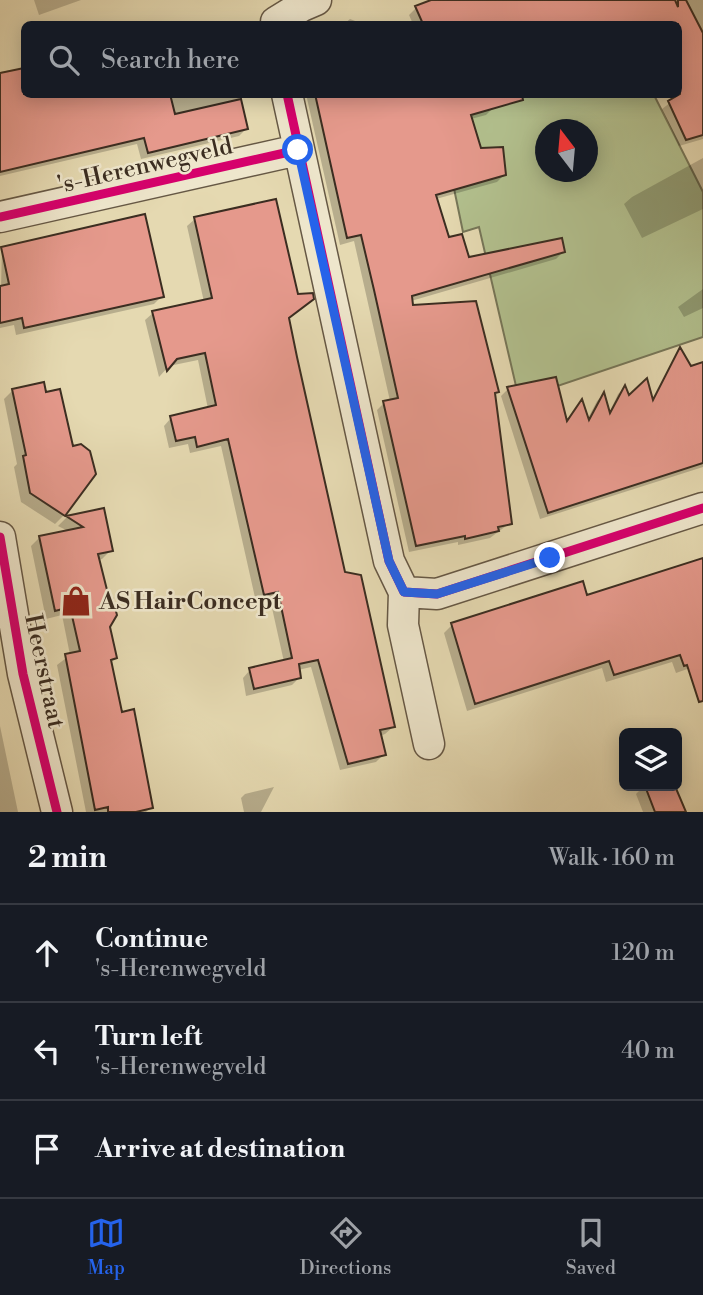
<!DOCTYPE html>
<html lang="en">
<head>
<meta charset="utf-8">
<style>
	body { margin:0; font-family:"Libre Bodoni",serif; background:#20242c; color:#f1f3f6 }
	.controls { position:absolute; right:21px; bottom:21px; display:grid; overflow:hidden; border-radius:10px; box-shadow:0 4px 18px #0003 }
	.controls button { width:63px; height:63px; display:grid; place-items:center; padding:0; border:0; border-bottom:2px solid #363941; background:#171b24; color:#f1f3f6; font:35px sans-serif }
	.compass { position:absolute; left:535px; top:119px; width:63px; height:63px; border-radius:50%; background:#171b24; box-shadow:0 4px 18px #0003; rotate:344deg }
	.stop { position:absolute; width:21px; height:21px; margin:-16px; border:5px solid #2563eb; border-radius:50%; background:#fff }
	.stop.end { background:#2563eb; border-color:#fff; box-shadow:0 2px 7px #0008 }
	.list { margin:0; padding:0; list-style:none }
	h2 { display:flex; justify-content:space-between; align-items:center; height:91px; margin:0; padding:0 28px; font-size:30px }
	h2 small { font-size:23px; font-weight:400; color:#9ea1a6 }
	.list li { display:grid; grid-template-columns:46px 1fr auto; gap:21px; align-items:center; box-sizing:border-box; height:98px; padding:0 28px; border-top:2px solid #363941 }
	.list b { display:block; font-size:26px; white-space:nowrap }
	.list p { margin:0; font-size:23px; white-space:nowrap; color:#9ea1a6 }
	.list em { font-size:23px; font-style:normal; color:#9ea1a6 }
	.icon { flex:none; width:38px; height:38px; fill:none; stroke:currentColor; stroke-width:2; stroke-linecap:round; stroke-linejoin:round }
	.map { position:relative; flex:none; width:703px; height:812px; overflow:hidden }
	.search { position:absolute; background:#171b24; box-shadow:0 4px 18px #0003; left:21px; right:21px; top:21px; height:77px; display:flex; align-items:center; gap:18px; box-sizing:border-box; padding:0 24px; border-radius:10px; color:#9ea1a6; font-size:26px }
	.sheet { height:385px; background:#171b24 }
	nav { display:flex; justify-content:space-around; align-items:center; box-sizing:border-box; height:98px; border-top:2px solid #363941; background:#171b24; font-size:19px; color:#9ea1a6 }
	nav a { display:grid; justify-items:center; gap:4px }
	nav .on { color:#2563eb }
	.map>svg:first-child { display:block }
	.green { fill:#b2c08e; stroke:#767658; stroke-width:2; fill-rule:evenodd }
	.shadow { fill:#0003 }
	.building { fill:#e5998c; stroke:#3b2d21; stroke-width:2 }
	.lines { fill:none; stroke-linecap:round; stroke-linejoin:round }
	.minor-casing { stroke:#665845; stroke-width:33 }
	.minor { stroke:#eee6cc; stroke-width:30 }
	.cycleway-casing { stroke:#eee6cc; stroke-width:13 }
	.cycleway { stroke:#d6006c; stroke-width:9 }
	.route { stroke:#2563eb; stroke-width:9 }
	.labels { text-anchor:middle; stroke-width:5; stroke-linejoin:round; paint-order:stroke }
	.street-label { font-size:24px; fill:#3b2d21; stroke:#eee6cc }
	.poi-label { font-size:24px; font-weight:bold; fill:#3b2d21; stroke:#eee6cc; text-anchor:start }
</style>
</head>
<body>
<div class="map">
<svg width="703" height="812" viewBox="0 0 703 812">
	<rect width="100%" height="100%" fill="#e5d9b1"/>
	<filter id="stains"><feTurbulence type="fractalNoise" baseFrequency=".00286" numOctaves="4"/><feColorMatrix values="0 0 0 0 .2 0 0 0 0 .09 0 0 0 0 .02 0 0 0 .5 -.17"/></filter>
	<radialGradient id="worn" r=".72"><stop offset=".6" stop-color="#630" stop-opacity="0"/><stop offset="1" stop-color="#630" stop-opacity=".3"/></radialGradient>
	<path class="green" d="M 505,95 L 654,95 L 703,192 L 703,337 L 519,399 L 479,227 L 463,232 L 440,121 ZM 546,130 L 588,130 L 588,172 L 546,172 Z"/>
	<path class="shadow" d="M 34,0 L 81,0 L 39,15 Z
		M 435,0 L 703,0 L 703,139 L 679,146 L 662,109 L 675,99 L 672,94 L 678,94 L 678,24 L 413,24 L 409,15 L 416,8 Z
		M 350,19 L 363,24 L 344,24 Z
		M 24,68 L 24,94 L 238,94 L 246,129 L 239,136 L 141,159 L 137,144 L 0,176 L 0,72 Z
		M 306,94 L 497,94 L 492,101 L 493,108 L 486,115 L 471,119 L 480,150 L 505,174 L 497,182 L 436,199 L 447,239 L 467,259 L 563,252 L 556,259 L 411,301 L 412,307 L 497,392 L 494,395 L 510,523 L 490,538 L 458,545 L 458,542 L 409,552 L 377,410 L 384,403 L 390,401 L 354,241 L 340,245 Z
		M 703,158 L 703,209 L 642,238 L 624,204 L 632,197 Z
		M 195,219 L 287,319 L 343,573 L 393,727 L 385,734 L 380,736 L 384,754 L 376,762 L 340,770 L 311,667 L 298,670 L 299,678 L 292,685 L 246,696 L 243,678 L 250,670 L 284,662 L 270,599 L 256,602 L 221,446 L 190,453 L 188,444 L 169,448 L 164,426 L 171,418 L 208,409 L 198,360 L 169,366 L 159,377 L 145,320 L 153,313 L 204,302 L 187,226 Z
		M 2,248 L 162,296 L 154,304 L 16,335 L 14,325 L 0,328 Z
		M 703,289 L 703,308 L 684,317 L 678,307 Z
		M 662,386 L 703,390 L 703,467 L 540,519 L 501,396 L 508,389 L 565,422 L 582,402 L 587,420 L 597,401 L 603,395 L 609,413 L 618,394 L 624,388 L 628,399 L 652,399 Z
		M 13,390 L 45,394 L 64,515 L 55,524 L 21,502 L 14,467 L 17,464 L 4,399 Z
		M 103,510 L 111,550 L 102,559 L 98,560 L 115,658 L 110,663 L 121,714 L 151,807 L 146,812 L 86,812 L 57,665 L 70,655 L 62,615 L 46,619 L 31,546 L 40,537 L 68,531 L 58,526 L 67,517 Z
		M 703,560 L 703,658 L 693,667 L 676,673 L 672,662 L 606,682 L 602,668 L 467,711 L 444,633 L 452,625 L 586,597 Z
		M 0,726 L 18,812 L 0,812 Z
		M 644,786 L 673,786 L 684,812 L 643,812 L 636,794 Z
		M 274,787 L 261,812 L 244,812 L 241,798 L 245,794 Z"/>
	<path class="building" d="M 431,0 L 675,0 L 678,7 L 678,0 L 686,0 L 703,33 L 703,135 L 686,140 L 668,101 L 680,94 L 678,24 L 423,24 L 415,6 Z
		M 24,68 L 24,94 L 170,94 L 175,114 L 241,99 L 248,129 L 148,153 L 144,138 L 0,172 L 0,73 Z
		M 315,94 L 522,95 L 523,100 L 471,115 L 481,148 L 503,147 L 506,175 L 436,195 L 449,237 L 462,234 L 469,257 L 562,238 L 565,252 L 412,296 L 413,305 L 476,301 L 499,392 L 495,393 L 512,524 L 498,527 L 499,531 L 465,539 L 465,536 L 416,546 L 383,401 L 398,398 L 374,290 L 361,235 L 347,238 Z
		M 276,199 L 298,294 L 313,293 L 314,299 L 289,318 L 297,357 L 345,572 L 361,575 L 395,727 L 380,730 L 386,755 L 348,764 L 318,660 L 299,664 L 301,678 L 254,689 L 249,668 L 292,658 L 278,592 L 264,595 L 228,439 L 197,447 L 195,437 L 176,441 L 170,416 L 216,405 L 205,353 L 177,359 L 167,371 L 152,311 L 212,298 L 194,217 Z
		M 145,214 L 164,297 L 24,328 L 22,318 L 0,323 L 0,286 L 9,284 L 1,247 Z
		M 680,347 L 691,366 L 703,362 L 703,463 L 548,513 L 507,387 L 556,377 L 567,421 L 582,399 L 589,420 L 604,392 L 610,413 L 625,385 L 629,395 L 647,378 L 653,400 Z
		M 44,382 L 46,392 L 60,389 L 73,446 L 81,444 L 90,451 L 96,474 L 65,516 L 30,493 L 23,456 L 26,455 L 12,389 Z
		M 104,508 L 113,551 L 98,554 L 108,594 L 112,597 L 117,615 L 110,627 L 117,658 L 111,660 L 122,712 L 134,709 L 153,808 L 136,812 L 108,812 L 108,807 L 95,810 L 65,654 L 80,651 L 70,607 L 55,611 L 39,536 L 83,527 L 66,516 Z
		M 703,558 L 703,701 L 699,702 L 687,665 L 684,666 L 680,655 L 614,675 L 609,661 L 475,704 L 451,623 L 583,581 L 587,595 Z
		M 645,786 L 675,786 L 686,812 L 655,812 Z"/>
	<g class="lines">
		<g class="minor-casing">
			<path id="minor" d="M 276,24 L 276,22 L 302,6 L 316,0
				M 287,94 L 389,561 L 404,592 L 437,594 L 703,508
				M 0,217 L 298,150
				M 0,537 L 23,674 L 57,812
				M 404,592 L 403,625 L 429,744"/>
		</g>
		<use href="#minor" class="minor"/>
		<g class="cycleway-casing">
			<path id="cycleway" d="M 287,94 L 389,561 L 404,592 L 437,594 L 703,508
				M 0,217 L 298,150
				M 0,537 L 23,674 L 57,812"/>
		</g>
		<use href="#cycleway" class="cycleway"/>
	</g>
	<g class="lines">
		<path class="route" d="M 298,150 L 389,561 L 404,592 L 437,594 L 550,558"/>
	</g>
	<defs>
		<g id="shop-bare" transform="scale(2.415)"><path d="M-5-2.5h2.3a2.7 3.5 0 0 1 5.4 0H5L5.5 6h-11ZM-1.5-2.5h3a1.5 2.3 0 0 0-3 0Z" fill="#8f2418" stroke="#eee6cc" stroke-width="2.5" paint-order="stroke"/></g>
	</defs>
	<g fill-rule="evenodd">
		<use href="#shop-bare" x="76" y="601"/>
	</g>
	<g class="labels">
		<g class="street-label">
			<text transform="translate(145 165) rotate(-13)" y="8">'s-Herenwegveld</text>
			<text transform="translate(45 671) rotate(78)" y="8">Heerstraat</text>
		</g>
		<g class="poi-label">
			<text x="99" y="609">AS HairConcept</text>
		</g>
	</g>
	<rect width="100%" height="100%" filter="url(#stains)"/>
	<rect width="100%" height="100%" fill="url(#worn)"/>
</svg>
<div class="controls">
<button><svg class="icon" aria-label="layers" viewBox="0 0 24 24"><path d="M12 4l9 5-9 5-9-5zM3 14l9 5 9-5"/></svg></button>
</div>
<svg class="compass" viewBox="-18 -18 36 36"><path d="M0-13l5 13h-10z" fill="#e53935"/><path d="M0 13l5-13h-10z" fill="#9ea1a6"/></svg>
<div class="stop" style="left:298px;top:150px"></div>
<div class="stop end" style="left:550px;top:558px"></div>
<div class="search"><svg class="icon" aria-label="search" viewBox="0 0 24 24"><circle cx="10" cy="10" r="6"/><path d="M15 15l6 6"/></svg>Search here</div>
</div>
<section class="sheet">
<h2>2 min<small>Walk · 160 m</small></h2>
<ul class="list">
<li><svg class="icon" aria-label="ahead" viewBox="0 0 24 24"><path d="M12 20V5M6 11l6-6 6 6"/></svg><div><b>Continue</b><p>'s-Herenwegveld</p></div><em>120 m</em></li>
<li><svg class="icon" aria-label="left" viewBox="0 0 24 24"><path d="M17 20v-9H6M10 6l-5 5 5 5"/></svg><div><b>Turn left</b><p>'s-Herenwegveld</p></div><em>40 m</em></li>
<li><svg class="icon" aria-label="arrive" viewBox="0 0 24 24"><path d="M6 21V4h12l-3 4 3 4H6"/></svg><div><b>Arrive at destination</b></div></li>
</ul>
</section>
<nav>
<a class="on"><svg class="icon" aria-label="map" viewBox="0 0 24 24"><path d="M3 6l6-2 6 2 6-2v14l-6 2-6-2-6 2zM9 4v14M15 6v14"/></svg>Map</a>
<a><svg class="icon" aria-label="directions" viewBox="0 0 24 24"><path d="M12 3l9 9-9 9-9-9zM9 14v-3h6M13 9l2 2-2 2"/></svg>Directions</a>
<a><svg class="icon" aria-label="saved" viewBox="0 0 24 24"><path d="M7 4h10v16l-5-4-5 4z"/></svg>Saved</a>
</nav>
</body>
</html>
